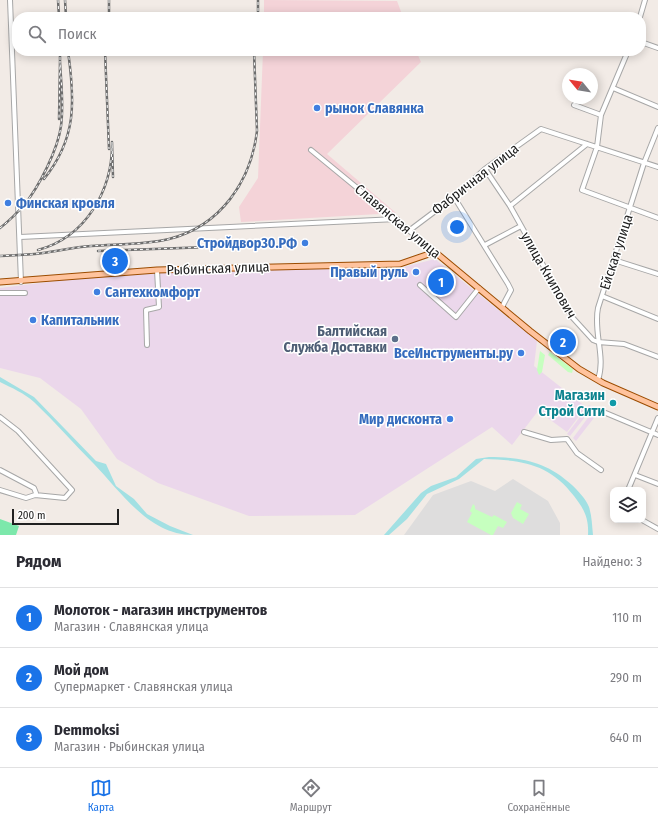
<!DOCTYPE html>
<html lang="ru">
<head>
<meta charset="utf-8">
<style>
	body { margin:0; font-family:"Fira Sans Condensed",sans-serif; background:#f7f7f7; color:#2b2b33 }
	.controls { position:absolute; right:12px; bottom:12px; display:grid; overflow:hidden; border-radius:8px; box-shadow:0 2px 10px #0003 }
	.controls button { width:36px; height:36px; display:grid; place-items:center; padding:0; border:0; border-bottom:1px solid #e1e1e2; background:#fff; color:#2b2b33; font:20px sans-serif }
	.compass { position:absolute; left:562px; top:68px; width:36px; height:36px; border-radius:50%; background:#fff; box-shadow:0 2px 10px #0003; rotate:300deg }
	.scale { position:absolute; left:12px; bottom:10px; width:107px; box-sizing:border-box; padding-left:4px; border:2px solid #202020; border-top:0; font-size:11px; line-height:14px; white-space:nowrap; color:#202020; -webkit-text-stroke:3px #fff; paint-order:stroke }
	.you { position:absolute; left:457px; top:227px; width:14px; height:14px; margin:-10px; border:3px solid #fff; border-radius:50%; background:#1a73e8; box-shadow:0 0 0 6px #1a73e833 }
	.badge { display:grid; place-items:center; width:26px; height:26px; border-radius:50%; background:#1a73e8; color:#fff; font-size:13px; font-weight:700 }
	.pin { position:absolute; translate:-50% -50%; border:2px solid #fff; box-shadow:0 1px 4px #0006 }
	.list { margin:0; padding:0; list-style:none }
	h2 { display:flex; justify-content:space-between; align-items:center; height:52px; margin:0; padding:0 16px; font-size:17px }
	h2 small { font-size:13px; font-weight:400; color:#7c7c81 }
	.list li { display:grid; grid-template-columns:26px 1fr auto; gap:12px; align-items:center; box-sizing:border-box; height:60px; padding:0 16px; border-top:1px solid #e1e1e2 }
	.list b { display:block; font-size:15px; white-space:nowrap }
	.list p { margin:0; font-size:13px; white-space:nowrap; color:#7c7c81 }
	.list em { font-size:13px; font-style:normal; color:#7c7c81 }
	.icon { flex:none; width:22px; height:22px; fill:none; stroke:currentColor; stroke-width:2; stroke-linecap:round; stroke-linejoin:round }
	.map { position:relative; flex:none; width:658px; height:535px; overflow:hidden }
	.search { position:absolute; background:#fff; box-shadow:0 2px 10px #0003; left:12px; right:12px; top:12px; height:44px; display:flex; align-items:center; gap:10px; box-sizing:border-box; padding:0 14px; border-radius:16px; color:#7c7c81; font-size:15px }
	.sheet { height:232px; background:#fff }
	nav { display:flex; justify-content:space-around; align-items:center; box-sizing:border-box; height:56px; border-top:1px solid #e1e1e2; background:#fff; font-size:11px; color:#7c7c81 }
	nav a { display:grid; justify-items:center; gap:2px }
	nav .on { color:#1a73e8 }
	.map>svg:first-child { display:block }
	.residential { fill:#dedddd }
	.commercial { fill:#f4d3d8 }
	.industrial { fill:#ebd7eb }
	.park { fill:#c6ffbf }
	.pitch { fill:#7ce8ab }
	.water { fill:#a2e0e3 }
	.lines { fill:none; stroke-linecap:round; stroke-linejoin:round }
	.minor-casing { stroke:#a7a7a7; stroke-width:6 }
	.major-casing { stroke:#9c4c00; stroke-width:7 }
	.minor { stroke:#fff; stroke-width:4 }
	.major { stroke:#ffc39d; stroke-width:5 }
	.rail-casing { stroke:#6e6e6e; stroke-width:2.5 }
	.rail { stroke:#fff; stroke-width:1; stroke-dasharray:3; stroke-linecap:butt }
	.shop-dot { fill:#3f7fe0; stroke:#fff; stroke-width:1.5 }
	.service-dot { fill:#5c6f8a; stroke:#fff; stroke-width:1.5 }
	.culture-dot { fill:#0f9aa8; stroke:#fff; stroke-width:1.5 }
	.labels { text-anchor:middle; stroke-width:3; stroke-linejoin:round; paint-order:stroke }
	.shop-label { font-size:14px; font-weight:bold; fill:#366cbe; stroke:#fff; text-anchor:start }
	.street-label { font-size:14px; fill:#202020; stroke:#fff }
	.service-label { font-size:14px; font-weight:bold; fill:#4e5e75; stroke:#fff; text-anchor:end }
	.culture-label { font-size:14px; font-weight:bold; fill:#0d838f; stroke:#fff; text-anchor:end }
</style>
</head>
<body>
<div class="map">
<svg width="658" height="535" viewBox="0 0 658 535">
	<rect width="100%" height="100%" fill="#f2ebe6"/>
	<path class="residential" d="M 513,479 L 548,501 L 560,523 L 560,535 L 404,535 L 433,495 L 471,481 L 495,491 Z"/>
	<path class="commercial" d="M 264,0 L 397,1 L 403,17 L 264,17 Z
		M 263,51 L 416,51 L 421,62 L 327,154 L 396,213 L 241,222 L 239,207 L 258,178 Z"/>
	<path class="industrial" d="M 435,259 L 537,341 L 534,366 L 586,407 L 567,432 L 538,411 L 512,445 L 492,427 L 355,515 L 249,516 L 158,483 L 117,459 L 81,409 L 40,378 L 0,368 L 0,288 L 72,279 L 163,273 L 356,267 L 388,271 Z
		M 589,405 L 593,407 L 570,436 L 567,434 Z
		M 593,411 L 597,414 L 576,441 L 573,438 Z"/>
	<path class="park" d="M 540,351 L 545,355 L 542,372 L 539,375 L 537,370 Z
		M 550,352 L 573,369 L 572,373 L 568,372 L 548,355 Z
		M 517,502 L 522,505 L 520,509 L 529,514 L 523,524 L 513,518 L 511,513 Z
		M 473,504 L 475,506 L 475,509 L 492,517 L 494,515 L 507,522 L 503,528 L 498,526 L 493,535 L 491,535 L 467,522 L 472,513 L 470,511 Z"/>
	<path class="pitch" d="M 0,519 L 19,526 L 16,535 L 0,535 Z"/>
	<path class="water" d="M 0,377 L 34,397 L 96,461 L 106,464 L 116,486 L 134,499 L 147,514 L 170,526 L 193,535 C 149,535 121,492 94,464 C 74,444 55,422 34,402 C 24,393 12,388 0,382 Z
		M 489,457 C 522,457 547,462 572,485 C 578,491 586,499 589,507 C 592,516 592,526 593,535 L 588,535 C 589,518 584,509 574,496 C 550,464 522,460 484,459 L 459,479 L 427,494 L 407,519 L 389,535 L 384,535 L 421,493 L 431,486 L 456,477 L 476,459 Z"/>
	<g class="lines">
		<g class="minor-casing">
			<path id="minor" d="M 10,0 L 21,282
				M 640,17 L 645,0
				M 641,42 L 658,48
				M 628,51 L 601,115 L 597,147 L 582,190 L 658,218
				M 613,88 L 658,107
				M 574,105 L 601,115
				M 311,150 L 435,252
				M 485,169 L 510,206 L 572,317 L 593,340 L 598,342 L 624,344 L 658,357
				M 454,197 L 508,284 L 511,290 L 502,307
				M 510,206 L 587,144
				M 410,230 L 454,197 L 485,169 L 541,129 L 658,167
				M 20,237 L 397,219
				M 485,245 L 521,226
				M 614,260 L 658,274
				M 420,285 L 456,317 L 479,288
				M 0,293 L 25,293
				M 602,296 L 658,319
				M 147,345 L 146,310 L 159,307 L 157,270
				M 598,380 C 606,357 593,332 598,308 L 644,163 L 658,128
				M 601,411 L 658,435
				M 0,417 L 18,431 L 72,490 L 65,498 L 35,495 L 26,498 L 0,490
				M 524,432 L 551,440 L 567,439 L 577,453 L 601,470
				M 0,470 L 34,488 L 36,493 L 35,495
				M 635,475 L 658,484
				M 628,490 L 658,418
				M 642,520 L 658,529"/>
		</g>
		<g class="major-casing">
			<path id="major" d="M 0,282 L 157,270 L 400,264 L 435,252 L 530,331 L 579,369 L 603,383 L 658,407"/>
		</g>
		<use href="#minor" class="minor"/>
		<use href="#major" class="major"/>
		<g class="rail-casing">
			<path id="rail" d="M 58,0 L 59,17
				M 65,0 L 66,17
				M 109,0 L 109,17
				M 258,17 L 258,0
				M 60,51 L 60,61
				M 105,51 L 109,149
				M 44,179 C 77,138 75,101 68,51
				M 0,228 C 9,221 17,213 24,205 C 39,187 58,149 61,126 C 64,105 61,83 60,61 L 59,119
				M 38,250 C 86,237 113,190 112,142 L 113,177
				M 98,251 L 237,246
				M 0,256 C 14,255 29,255 43,253 C 59,251 74,247 91,246 C 116,244 144,245 169,239 C 221,226 251,181 257,131 L 254,51"/>
		</g>
		<use href="#rail" class="rail"/>
	</g>
	<g class="shop-dot">
		<circle cx="317" cy="108" r="4"/>
		<circle cx="8" cy="203" r="4"/>
		<circle cx="305" cy="243" r="4"/>
		<circle cx="416" cy="272" r="4"/>
		<circle cx="97" cy="292" r="4"/>
		<circle cx="33" cy="320" r="4"/>
		<circle cx="521" cy="353" r="4"/>
		<circle cx="450" cy="419" r="4"/>
	</g>
	<circle class="service-dot" cx="395" cy="339" r="4"/>
	<circle class="culture-dot" cx="613" cy="403" r="4"/>
	<g class="labels">
		<g class="shop-label">
			<text x="325" y="113">рынок Славянка</text>
			<text x="16" y="208">Финская кровля</text>
			<text x="297" y="248" text-anchor="end">Стройдвор30.РФ</text>
			<text x="408" y="277" text-anchor="end">Правый руль</text>
			<text x="105" y="297">Сантехкомфорт</text>
			<text x="41" y="325">Капитальник</text>
			<text x="513" y="358" text-anchor="end">ВсеИнструменты.ру</text>
			<text x="442" y="424" text-anchor="end">Мир дисконта</text>
		</g>
		<g class="street-label">
			<text transform="translate(475 179) rotate(-38)" y="5">Фабричная улица</text>
			<text transform="translate(398 221) rotate(40)" y="5">Славянская улица</text>
			<text transform="translate(616 252) rotate(-72)" y="5">Ейская улица</text>
			<text transform="translate(218 268) rotate(-2)" y="5">Рыбинская улица</text>
			<text transform="translate(549 275) rotate(60)" y="5">улица Книпович</text>
		</g>
		<g class="service-label">
			<text x="387" y="336">Балтийская<tspan x="387" dy="16">Служба Доставки</tspan></text>
		</g>
		<g class="culture-label">
			<text x="605" y="400">Магазин<tspan x="605" dy="16">Строй Сити</tspan></text>
		</g>
	</g>
</svg>
<div class="controls">
<button><svg class="icon" aria-label="layers" viewBox="0 0 24 24"><path d="M12 4l9 5-9 5-9-5zM3 14l9 5 9-5"/></svg></button>
</div>
<svg class="compass" viewBox="-18 -18 36 36"><path d="M0-13l5 13h-10z" fill="#e53935"/><path d="M0 13l5-13h-10z" fill="#7c7c81"/></svg>
<div class="scale">200 m</div>
<div class="you"></div>
<div class="pin badge" style="left:441px;top:282px">1</div>
<div class="pin badge" style="left:563px;top:342px">2</div>
<div class="pin badge" style="left:115px;top:261px">3</div>
<div class="search"><svg class="icon" aria-label="search" viewBox="0 0 24 24"><circle cx="10" cy="10" r="6"/><path d="M15 15l6 6"/></svg>Поиск</div>
</div>
<section class="sheet">
<h2>Рядом<small>Найдено: 3</small></h2>
<ul class="list">
<li><span class="badge">1</span><div><b>Молоток - магазин инструментов</b><p>Магазин · Славянская улица</p></div><em>110 m</em></li>
<li><span class="badge">2</span><div><b>Мой дом</b><p>Супермаркет · Славянская улица</p></div><em>290 m</em></li>
<li><span class="badge">3</span><div><b>Demmoksi</b><p>Магазин · Рыбинская улица</p></div><em>640 m</em></li>
</ul>
</section>
<nav>
<a class="on"><svg class="icon" aria-label="map" viewBox="0 0 24 24"><path d="M3 6l6-2 6 2 6-2v14l-6 2-6-2-6 2zM9 4v14M15 6v14"/></svg>Карта</a>
<a><svg class="icon" aria-label="directions" viewBox="0 0 24 24"><path d="M12 3l9 9-9 9-9-9zM9 14v-3h6M13 9l2 2-2 2"/></svg>Маршрут</a>
<a><svg class="icon" aria-label="saved" viewBox="0 0 24 24"><path d="M7 4h10v16l-5-4-5 4z"/></svg>Сохранённые</a>
</nav>
</body>
</html>
